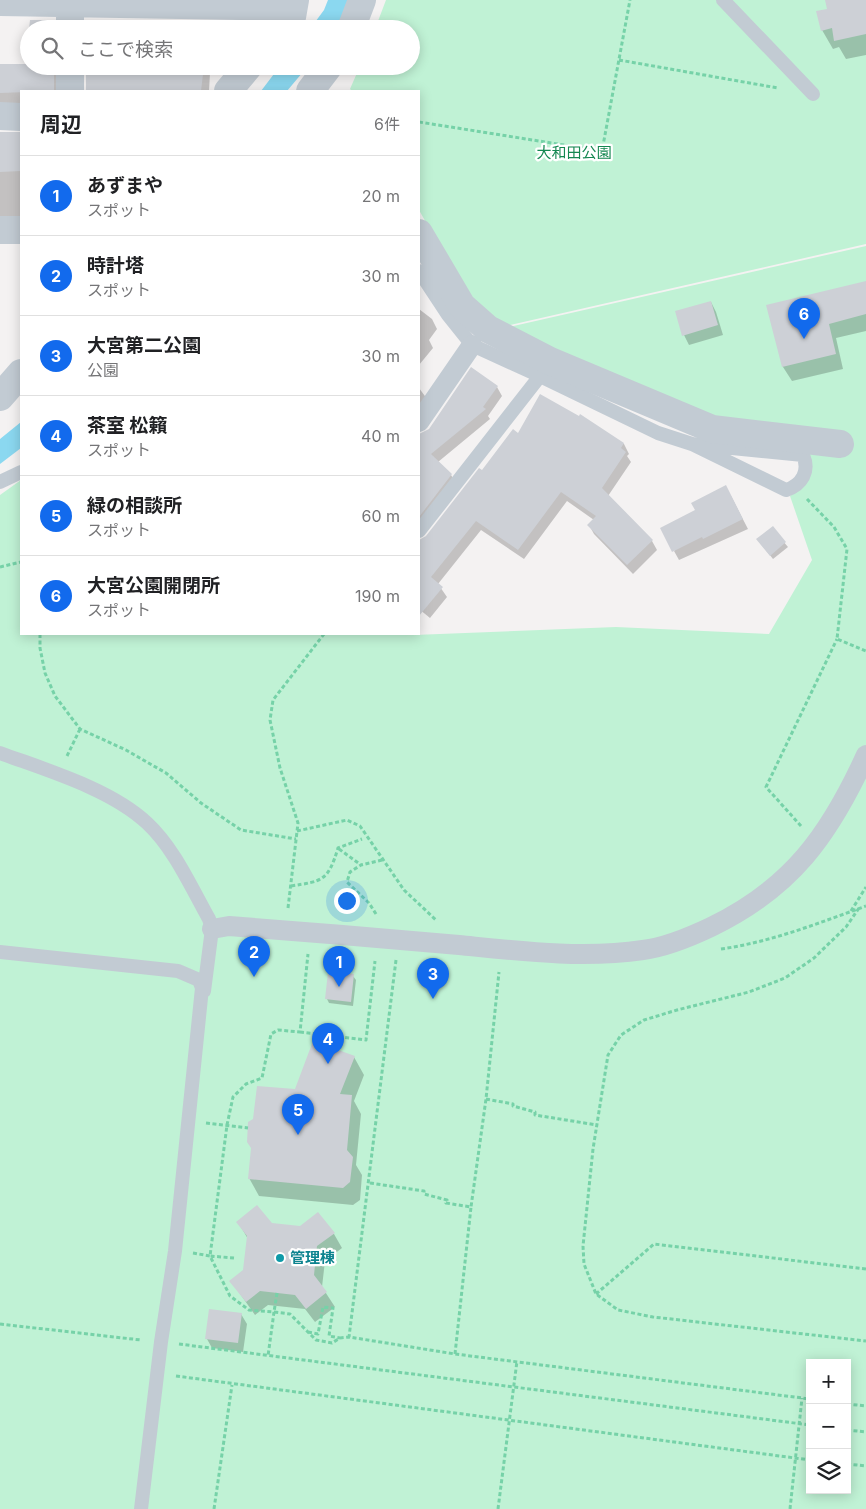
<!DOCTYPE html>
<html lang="ja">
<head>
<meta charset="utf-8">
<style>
	body { margin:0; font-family:Inter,"Noto Sans JP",sans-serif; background:#f2f2f2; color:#202124 }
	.controls { position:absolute; right:15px; bottom:15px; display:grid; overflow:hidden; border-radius:0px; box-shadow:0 2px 12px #0003 }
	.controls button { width:45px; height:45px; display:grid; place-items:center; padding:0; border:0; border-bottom:1px solid #e0e0e0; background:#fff; color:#202124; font:25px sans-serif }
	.you { position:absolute; left:346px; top:900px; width:18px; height:18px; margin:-12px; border:4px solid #fff; border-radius:50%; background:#1a73e8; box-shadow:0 0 0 8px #1a73e833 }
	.badge { display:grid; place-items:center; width:32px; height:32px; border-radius:50%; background:#126aed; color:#fff; font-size:16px; font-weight:700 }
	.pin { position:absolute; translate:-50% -41px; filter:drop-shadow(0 1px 2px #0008) }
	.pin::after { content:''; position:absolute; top:26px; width:18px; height:15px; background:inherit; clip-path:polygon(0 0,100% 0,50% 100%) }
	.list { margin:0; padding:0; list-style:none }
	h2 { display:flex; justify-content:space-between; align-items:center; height:65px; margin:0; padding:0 20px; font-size:21px }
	h2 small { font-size:16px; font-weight:400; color:#757577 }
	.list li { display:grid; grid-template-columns:32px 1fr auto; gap:15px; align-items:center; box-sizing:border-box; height:80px; padding:0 20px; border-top:1px solid #e0e0e0 }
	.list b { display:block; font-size:19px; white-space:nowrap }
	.list p { margin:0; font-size:16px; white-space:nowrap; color:#757577 }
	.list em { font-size:16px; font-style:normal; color:#757577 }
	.icon { flex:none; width:28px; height:28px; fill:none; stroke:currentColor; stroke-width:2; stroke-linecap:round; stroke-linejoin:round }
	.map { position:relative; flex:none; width:866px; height:1509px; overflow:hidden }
	.search { position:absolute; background:#fff; box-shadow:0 2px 12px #0003; left:20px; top:20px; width:400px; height:55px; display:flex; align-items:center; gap:12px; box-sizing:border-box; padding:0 18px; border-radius:28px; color:#757577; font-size:19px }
	.panel { position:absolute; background:#fff; box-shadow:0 2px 12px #0003; left:20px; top:90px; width:400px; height:545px; border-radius:0px }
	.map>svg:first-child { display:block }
	.green { fill:#c0f2d5; fill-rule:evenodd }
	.water { fill:#8bd8f0 }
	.shadow { fill:#0003 }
	.building { fill:#cdd0d6 }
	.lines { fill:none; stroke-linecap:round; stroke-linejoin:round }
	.path { stroke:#76d2a8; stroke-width:3; stroke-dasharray:4 2.5; stroke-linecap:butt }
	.service { stroke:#c2cbd3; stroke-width:14 }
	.pedestrian { stroke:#c2cbd3; stroke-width:20 }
	.minor { stroke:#c2cbd3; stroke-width:28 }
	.culture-dot { fill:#0f9aa8; stroke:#fff; stroke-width:2 }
	.labels { text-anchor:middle; stroke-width:4.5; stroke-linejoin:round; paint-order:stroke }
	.park-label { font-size:15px; fill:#148751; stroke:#fff }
	.culture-label { font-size:15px; font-weight:bold; fill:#0d838f; stroke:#fff; text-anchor:start }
</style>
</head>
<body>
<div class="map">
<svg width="866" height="1509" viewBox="0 0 866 1509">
	<rect width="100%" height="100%" fill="#f4f2f2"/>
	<path class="green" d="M 386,0 L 866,0 L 866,244 L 506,326 L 472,305 L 419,210 L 419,91 L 352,91 L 350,89 L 360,66 L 411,66 L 411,29 L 375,29 Z
		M 866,246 L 866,1509 L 0,1509 L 0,495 L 21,480 L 21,634 L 414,635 L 616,627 L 769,634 L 812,560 L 790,496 C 807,486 816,474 809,454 L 710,420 L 505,328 ZM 810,1363 L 847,1363 L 847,1490 L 810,1490 Z"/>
	<path class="water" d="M 328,0 L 351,0 L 347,14 L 337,29 L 310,29 L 324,10 Z
		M 280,66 L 308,66 L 287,91 L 261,91 Z
		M 21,422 L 21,448 L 0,464 L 0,439 Z"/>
	<path class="shadow" d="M 826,0 L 866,0 L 866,55 L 846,59 L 839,47 L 833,49 L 822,30 L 828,10 Z
		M 212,26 L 237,27 L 238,29 L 212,29 Z
		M 0,65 L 29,66 L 68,66 L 61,91 L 21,91 L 21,114 L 0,105 Z
		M 87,66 L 239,66 L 234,75 L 210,73 L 209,91 L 87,91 Z
		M 21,132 L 21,227 L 0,228 L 0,133 Z
		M 866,282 L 866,331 L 836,338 L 843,369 L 792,381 L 783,367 L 767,306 Z
		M 711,302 L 716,312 L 723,335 L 689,345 L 684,335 Z
		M 419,309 L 432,319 L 437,329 L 429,340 L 433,348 L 419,365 Z
		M 497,387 L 502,396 L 488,416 L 490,419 L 438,462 L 451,475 L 457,485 L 419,533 L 419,434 L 424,434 Z
		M 419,388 L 430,403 L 419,420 Z
		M 580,416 L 624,444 L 629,454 L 627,456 L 631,462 L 608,496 L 652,541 L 657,550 L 633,574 L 594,534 L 589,525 L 594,520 L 567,501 L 524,559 L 481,530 L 438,584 L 447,597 L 430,618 L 419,609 L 419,541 L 427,537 L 518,435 Z
		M 731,496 L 748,529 L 679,560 L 674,551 Z
		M 772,528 L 788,547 L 773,559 L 761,544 Z
		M 353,976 L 356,980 L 353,1006 L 329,1003 L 327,999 Z
		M 354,1057 L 364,1075 L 354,1101 L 361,1114 L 356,1165 L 362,1175 L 360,1200 L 353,1205 L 259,1196 L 249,1178 L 296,1091 Z
		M 238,1222 L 271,1224 L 334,1234 L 342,1248 L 325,1261 L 322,1287 L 335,1307 L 315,1322 L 305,1309 L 268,1305 L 255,1315 L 231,1281 L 244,1270 L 248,1239 Z
		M 241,1314 L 247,1324 L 243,1352 L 212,1348 L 207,1339 Z"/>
	<path class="building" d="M 825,0 L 866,0 L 866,34 L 834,41 L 832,28 L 821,31 L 816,11 L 827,9 Z
		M 30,20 L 54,20 L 54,29 L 29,29 Z
		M 86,20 L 117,20 L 117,28 L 163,29 L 86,29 Z
		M 29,40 L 29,66 L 54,66 L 54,91 L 0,93 L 0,64 L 27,64 Z
		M 86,66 L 204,66 L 201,91 L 86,91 Z
		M 0,132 L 21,132 L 21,171 L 0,172 Z
		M 866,281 L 866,314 L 829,324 L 836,354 L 782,367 L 766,305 Z
		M 711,301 L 718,325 L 682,336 L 675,311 Z
		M 471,367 L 498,386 L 483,407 L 486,409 L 431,454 L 452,474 L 419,517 L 419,434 L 429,429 Z
		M 540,394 L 579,416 L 580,414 L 624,443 L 621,448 L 626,452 L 602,488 L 653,540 L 627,565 L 587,525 L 596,516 L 561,492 L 518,550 L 476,521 L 431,577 L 443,587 L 419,616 L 419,540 L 426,536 L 479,468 L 482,470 L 513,429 L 518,433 Z
		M 726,485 L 743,519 L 703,539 L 702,537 L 672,552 L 660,528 L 695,510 L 691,503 Z
		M 773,526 L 786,542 L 770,556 L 756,539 Z
		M 328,972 L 354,974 L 351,1002 L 325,999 Z
		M 313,1041 L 355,1056 L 340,1094 L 352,1095 L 347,1150 L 353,1157 L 350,1182 L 343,1188 L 248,1179 L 251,1148 L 247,1142 L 248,1122 L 253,1119 L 257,1086 L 295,1089 Z
		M 257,1205 L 272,1223 L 300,1226 L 318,1212 L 335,1233 L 317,1246 L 314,1275 L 327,1292 L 306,1309 L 295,1295 L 260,1291 L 246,1302 L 229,1281 L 243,1270 L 247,1236 L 236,1222 Z
		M 209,1309 L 242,1313 L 238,1343 L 205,1339 Z"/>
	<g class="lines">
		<path class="path" d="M 619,60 L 778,88
			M 419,122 L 602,151 L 630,0
			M 807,499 L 834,527 L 847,549 L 837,639 L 866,651
			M 0,567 L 21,562
			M 40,634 L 40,648 L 45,673 L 55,696 L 80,729 L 126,750 L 166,773 L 201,803 L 241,830 L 296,839
			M 67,756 L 80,729
			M 801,826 L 766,787 L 837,639
			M 297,831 L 347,820 L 360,826 L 404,890 L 436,920
			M 339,849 L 361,865
			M 291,886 C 323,881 328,881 338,848 L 362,839
			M 288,908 L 298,823 L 280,768 L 270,720 L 273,700 L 324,634
			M 859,908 L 846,927 L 814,958 L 785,978 L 749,992 L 677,1010 L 644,1020 L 621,1035 L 608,1055 L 593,1149 L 583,1246 L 584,1264 L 596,1294 L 618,1310 L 653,1317 L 866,1341
			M 851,911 L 866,887
			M 376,914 L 369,903 L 347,882 L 350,872 L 361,865 L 382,860
			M 721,949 C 771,942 819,923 866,906
			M 396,960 L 349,1337 L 455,1354 L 810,1399
			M 300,1032 L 366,1040 L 375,961
			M 486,1099 L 513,1104 L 513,1106 L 535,1112 L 535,1115 L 597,1125
			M 206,1123 L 248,1128
			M 370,1183 L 424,1191 L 424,1194 L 447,1200 L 446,1203 L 471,1207 L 486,1099 L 499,972
			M 193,1253 L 210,1256 L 230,1296 L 249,1310 L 274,1312 L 268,1356
			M 234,1258 L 210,1256 L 227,1125 L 233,1097 L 246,1084 L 262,1078 L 271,1034 L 278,1030 L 300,1032 L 308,954
			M 277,1293 L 274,1312 L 290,1314 L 316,1340 L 332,1343 L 340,1338 L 349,1337
			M 596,1294 L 654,1244 L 866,1269
			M 0,1324 L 141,1340
			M 308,1332 L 318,1334 L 323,1307 L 333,1308 L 329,1336 L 340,1338
			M 179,1344 L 810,1425
			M 455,1354 L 471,1207
			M 176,1376 L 810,1460
			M 847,1404 L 866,1406
			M 847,1430 L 866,1432
			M 847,1464 L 866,1466
			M 214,1509 L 232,1385
			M 498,1509 L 517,1361
			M 790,1509 L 802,1398"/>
		<path class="service" d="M 723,0 L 813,94
			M 419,271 L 448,315 L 472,345 L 540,376 L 419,531
			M 540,376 L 658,433 L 692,444 L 803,455 C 810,471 802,485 786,490 L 692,444
			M 0,482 L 21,472
			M 0,753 C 46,770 111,789 147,823 C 174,848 191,887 209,919 L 212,929 L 204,991
			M 0,952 L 178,971 L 199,980 L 202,988 L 175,1251 L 161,1342 L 141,1509"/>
		<path class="pedestrian" d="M 419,422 L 472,345
			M 212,929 L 229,926 C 306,932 382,938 459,945 C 519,951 583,959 643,950 C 667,947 690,937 711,927 C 792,888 830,834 866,755"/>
		<path class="minor" d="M 0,2 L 293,7
			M 70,3 L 70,29
			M 281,29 L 292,17 L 295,0
			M 351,29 L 362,0
			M 70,66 L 70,91
			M 228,91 L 249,66
			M 310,91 L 329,66
			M 0,116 L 21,117
			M 0,230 L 21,230
			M 419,233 L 462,306 L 488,329 L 550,361 L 712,429 L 840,444
			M 0,397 L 21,373"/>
	</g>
	<circle class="culture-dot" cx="280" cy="1258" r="5"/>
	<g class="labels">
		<g class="park-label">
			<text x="574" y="158">大和田公園</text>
		</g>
		<g class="culture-label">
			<text x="290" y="1263">管理棟</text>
		</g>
	</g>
</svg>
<div class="controls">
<button>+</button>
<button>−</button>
<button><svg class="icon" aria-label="layers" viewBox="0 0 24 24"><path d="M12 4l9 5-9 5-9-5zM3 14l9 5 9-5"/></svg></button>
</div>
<div class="you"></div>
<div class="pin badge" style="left:339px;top:987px">1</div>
<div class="pin badge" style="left:254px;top:977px">2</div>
<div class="pin badge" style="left:433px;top:999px">3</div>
<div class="pin badge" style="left:328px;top:1064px">4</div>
<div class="pin badge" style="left:298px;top:1135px">5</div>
<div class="pin badge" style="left:804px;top:339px">6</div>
<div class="search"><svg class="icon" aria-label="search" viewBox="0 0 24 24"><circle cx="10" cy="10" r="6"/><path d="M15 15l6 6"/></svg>ここで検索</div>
<section class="panel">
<h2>周辺<small>6件</small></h2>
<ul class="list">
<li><span class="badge">1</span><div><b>あずまや</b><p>スポット</p></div><em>20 m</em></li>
<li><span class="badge">2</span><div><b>時計塔</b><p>スポット</p></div><em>30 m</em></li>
<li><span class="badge">3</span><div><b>大宮第二公園</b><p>公園</p></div><em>30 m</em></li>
<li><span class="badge">4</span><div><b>茶室 松籟</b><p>スポット</p></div><em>40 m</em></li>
<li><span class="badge">5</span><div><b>緑の相談所</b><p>スポット</p></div><em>60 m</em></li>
<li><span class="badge">6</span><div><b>大宮公園開閉所</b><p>スポット</p></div><em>190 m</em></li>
</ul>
</section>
</div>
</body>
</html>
